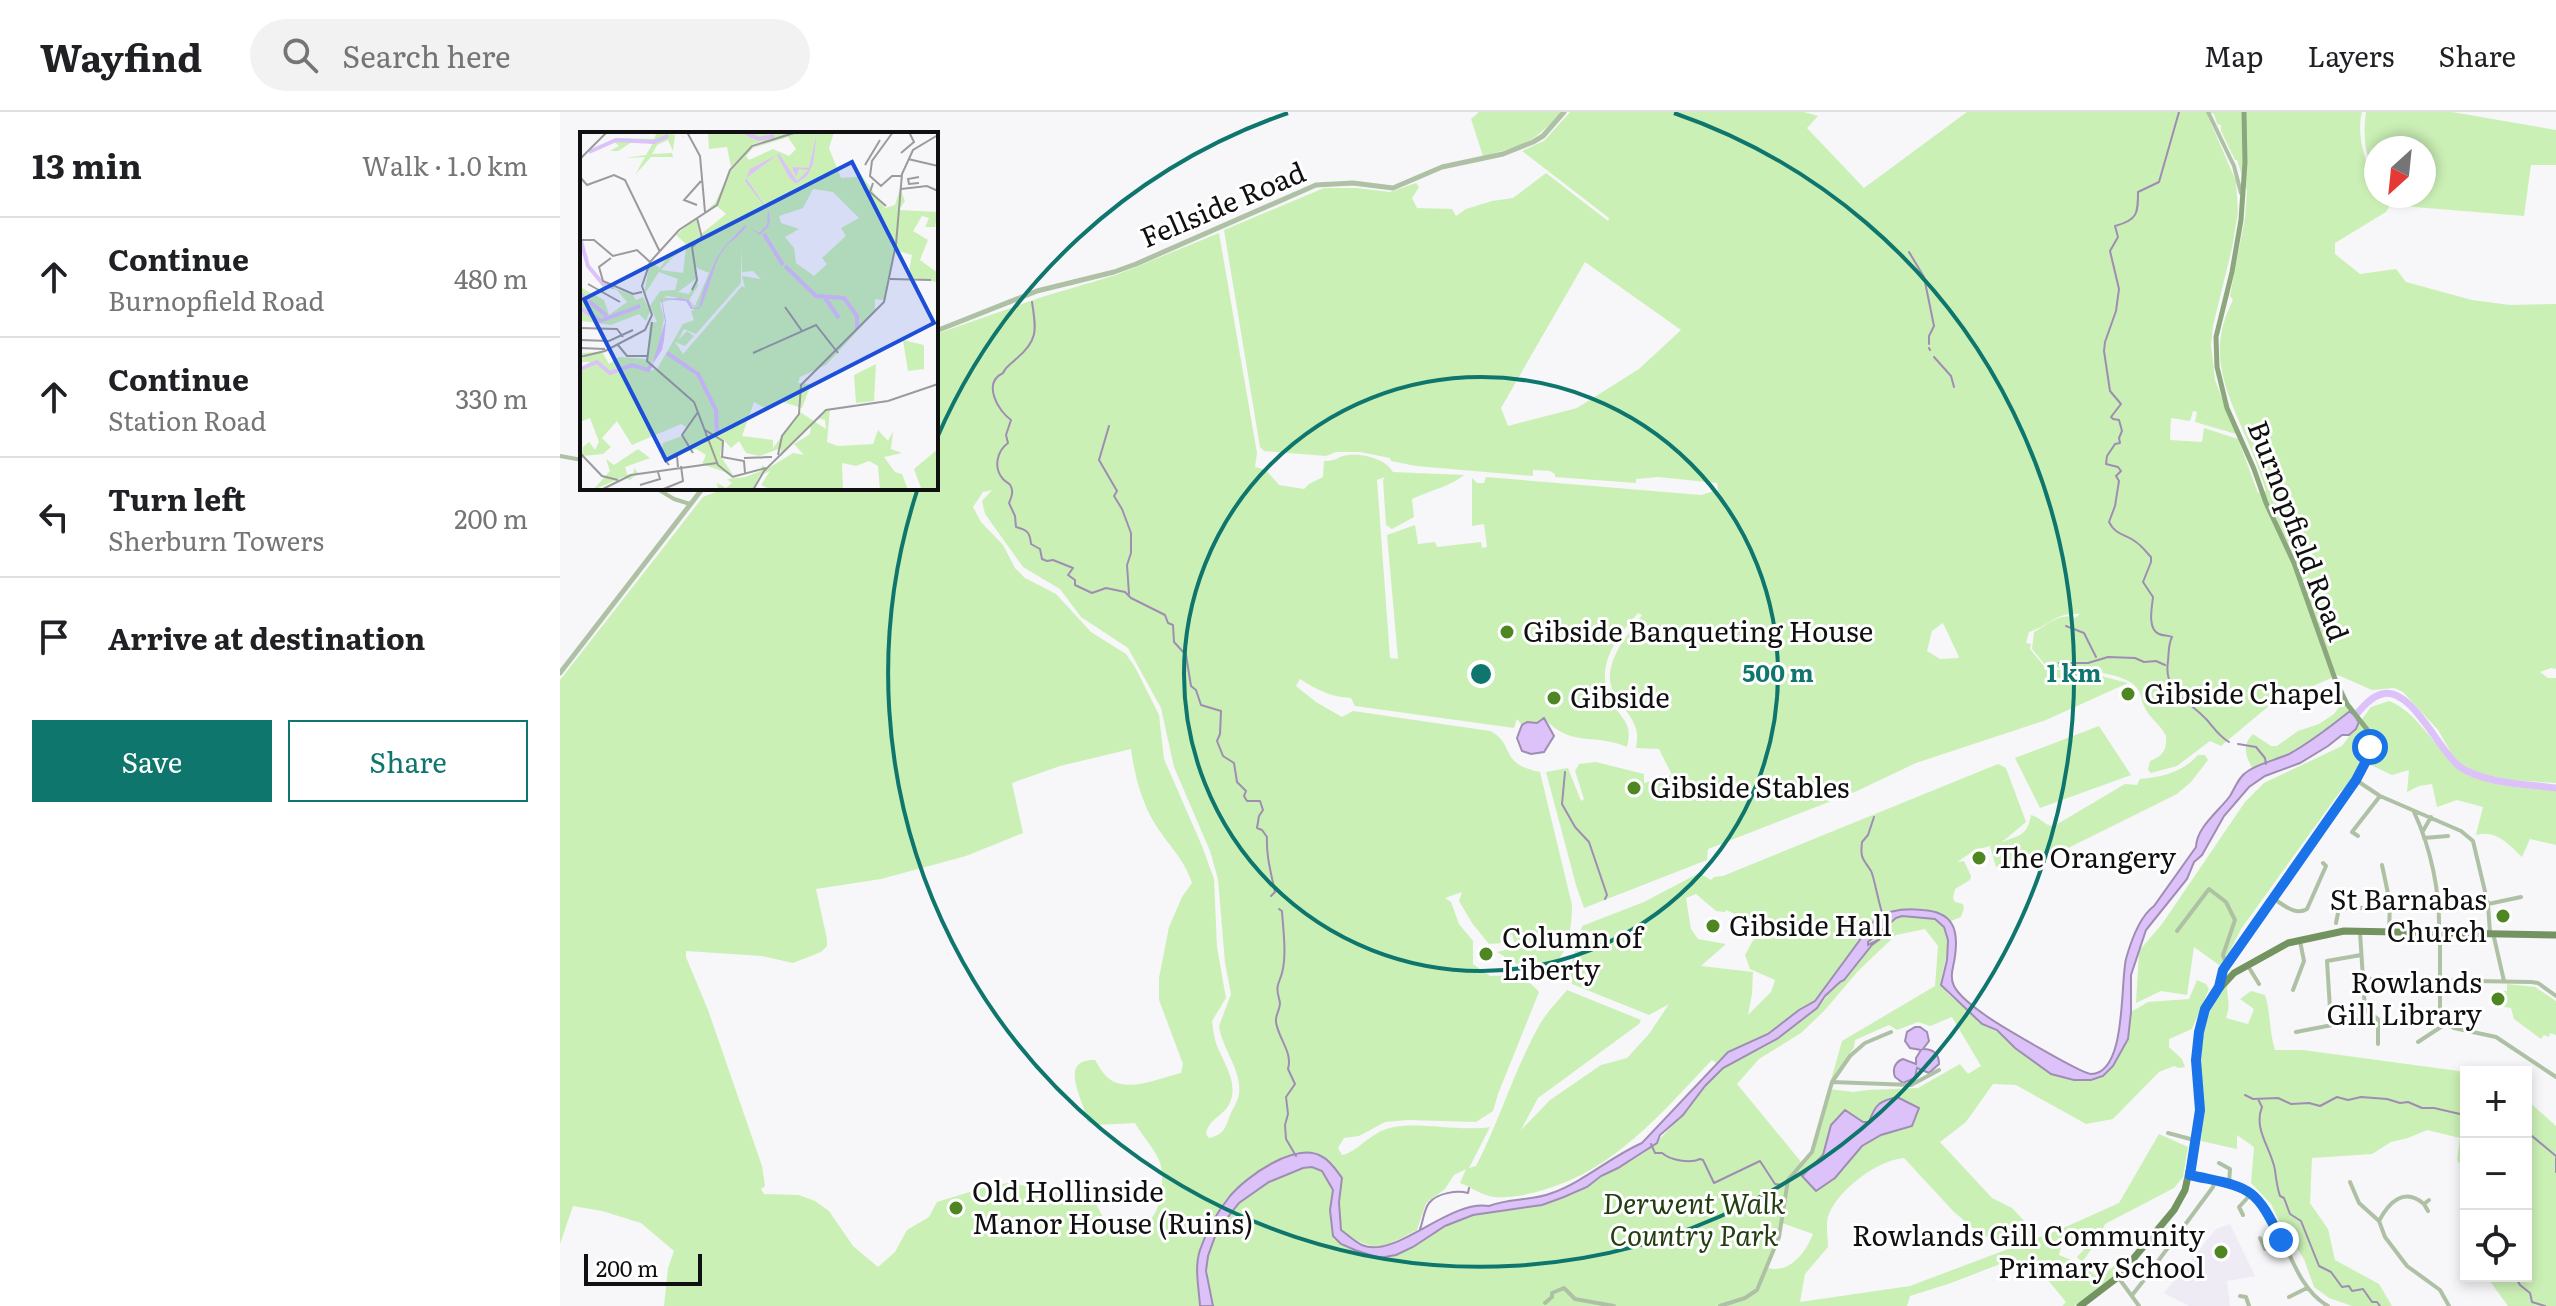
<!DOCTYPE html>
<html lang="en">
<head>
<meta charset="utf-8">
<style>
	body { margin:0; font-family:Literata,serif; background:#f2f2f2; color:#202124 }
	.controls { position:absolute; right:24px; bottom:24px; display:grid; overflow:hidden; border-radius:0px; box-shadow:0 4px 12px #0003 }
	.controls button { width:72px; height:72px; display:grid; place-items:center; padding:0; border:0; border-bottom:2px solid #e0e0e0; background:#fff; color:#202124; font:40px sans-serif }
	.compass { position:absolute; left:1804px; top:24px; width:72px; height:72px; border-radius:50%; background:#fff; box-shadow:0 4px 12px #0003; rotate:207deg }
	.scale { position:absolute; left:24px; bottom:20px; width:118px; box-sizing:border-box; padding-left:8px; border:4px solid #111011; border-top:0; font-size:22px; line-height:28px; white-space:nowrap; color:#111011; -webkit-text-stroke:6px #fff; paint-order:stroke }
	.stop { position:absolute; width:24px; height:24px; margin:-18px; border:6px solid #1a73e8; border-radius:50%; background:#fff }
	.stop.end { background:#1a73e8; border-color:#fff; box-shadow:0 2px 8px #0008 }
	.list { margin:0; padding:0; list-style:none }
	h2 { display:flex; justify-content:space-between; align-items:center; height:104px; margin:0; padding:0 32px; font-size:34px }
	h2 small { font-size:26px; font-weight:400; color:#757577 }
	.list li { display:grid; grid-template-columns:52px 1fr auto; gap:24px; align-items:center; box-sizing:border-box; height:120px; padding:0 32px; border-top:2px solid #e0e0e0 }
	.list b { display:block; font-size:30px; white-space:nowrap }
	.list p { margin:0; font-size:26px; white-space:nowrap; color:#757577 }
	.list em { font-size:26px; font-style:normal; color:#757577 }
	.actions { display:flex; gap:16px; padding:24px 32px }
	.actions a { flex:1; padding:18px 0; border:2px solid #0f766e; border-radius:0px; text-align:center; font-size:28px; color:#0f766e }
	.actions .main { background:#0f766e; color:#fff }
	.icon { flex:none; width:44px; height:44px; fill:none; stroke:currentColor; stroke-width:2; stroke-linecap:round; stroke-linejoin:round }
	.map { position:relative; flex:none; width:1996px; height:1194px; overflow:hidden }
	header { display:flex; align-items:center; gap:48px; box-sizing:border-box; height:112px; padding:0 40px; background:#fff; border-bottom:2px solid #e0e0e0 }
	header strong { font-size:38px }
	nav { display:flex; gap:44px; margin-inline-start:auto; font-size:28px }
	.search { width:560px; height:72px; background:#f2f2f2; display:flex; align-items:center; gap:20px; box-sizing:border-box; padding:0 28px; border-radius:44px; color:#757577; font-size:30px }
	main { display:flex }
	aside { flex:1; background:#fff }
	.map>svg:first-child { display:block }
	.built { fill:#efebf5 }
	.green { fill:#cbf0b6; fill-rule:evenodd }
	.water { fill:#dcc2f8; stroke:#9f8db3; stroke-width:2 }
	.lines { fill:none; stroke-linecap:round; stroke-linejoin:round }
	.stream { stroke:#9f8db3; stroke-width:2 }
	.river { stroke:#dcc2f8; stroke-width:7 }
	.minor { stroke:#afc1a5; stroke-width:4 }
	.tertiary { stroke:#afc1a5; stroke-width:5 }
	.secondary { stroke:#8ca77d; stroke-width:5 }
	.primary { stroke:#739460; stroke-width:7 }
	.route { stroke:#1a73e8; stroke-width:10 }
	.ring { fill:none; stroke:#0f766e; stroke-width:4 }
	.poi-dot { fill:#4e8621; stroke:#fff; stroke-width:3 }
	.labels { text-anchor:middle; stroke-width:6; stroke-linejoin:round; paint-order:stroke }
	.street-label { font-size:28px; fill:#111011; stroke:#fff }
	.poi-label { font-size:28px; fill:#111011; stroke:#fff; text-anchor:start }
	.park-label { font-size:28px; font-style:italic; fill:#243e11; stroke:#fff }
	.inset-river { fill:none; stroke:#dcc2f8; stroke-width:4 }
	.inset-road { fill:none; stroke:#9b9a9c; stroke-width:2 }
	.view { fill:#1d4ed8; fill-opacity:0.15; stroke:#1d4ed8; stroke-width:4 }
	.inset-edge { fill:none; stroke:#111011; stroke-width:4 }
	.centre { fill:#0f766e; stroke:#fff; stroke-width:4 }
	.ring-label { font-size:24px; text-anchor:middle; font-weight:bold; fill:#0f766e; stroke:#fff; stroke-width:6; stroke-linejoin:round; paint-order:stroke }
</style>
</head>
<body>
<header>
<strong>Wayfind</strong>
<div class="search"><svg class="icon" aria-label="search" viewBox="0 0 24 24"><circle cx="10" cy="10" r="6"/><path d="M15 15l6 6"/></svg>Search here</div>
<nav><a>Map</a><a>Layers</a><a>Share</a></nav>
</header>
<main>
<aside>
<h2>13 min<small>Walk · 1.0 km</small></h2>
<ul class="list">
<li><svg class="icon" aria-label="ahead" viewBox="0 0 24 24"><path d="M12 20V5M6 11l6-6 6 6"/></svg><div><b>Continue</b><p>Burnopfield Road</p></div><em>480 m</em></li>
<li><svg class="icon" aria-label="ahead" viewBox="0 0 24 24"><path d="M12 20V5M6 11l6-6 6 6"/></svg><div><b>Continue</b><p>Station Road</p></div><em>330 m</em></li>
<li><svg class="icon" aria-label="left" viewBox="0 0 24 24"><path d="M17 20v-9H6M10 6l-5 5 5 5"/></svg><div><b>Turn left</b><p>Sherburn Towers</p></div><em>200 m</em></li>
<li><svg class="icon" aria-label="arrive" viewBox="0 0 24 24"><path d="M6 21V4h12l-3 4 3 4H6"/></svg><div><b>Arrive at destination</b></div></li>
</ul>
<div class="actions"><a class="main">Save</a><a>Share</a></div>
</aside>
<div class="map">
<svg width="1996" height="1194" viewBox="0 0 1996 1194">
	<rect width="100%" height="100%" fill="#f7f6f9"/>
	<path class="built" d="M 1670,1112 L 1695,1164 L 1667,1169 L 1670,1194 L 1629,1194 L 1604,1181 L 1656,1117 Z"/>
	<path class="green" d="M 919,0 L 1001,0 C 974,31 963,34 923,44 L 911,7 Z
		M 1010,0 L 1244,0 L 1258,4 L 1247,16 L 1304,76 L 1407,0 L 1802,0 C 1798,14 1801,32 1805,46 C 1809,62 1816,66 1816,84 L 1864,84 L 1864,36 L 1816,36 L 1816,63 C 1804,41 1803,24 1806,0 L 1892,0 L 1996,18 L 1996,53 L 1971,53 L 1964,104 L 1830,93 L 1826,100 L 1775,131 L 1775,142 L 1800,162 L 1836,157 L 1846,170 L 1912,188 L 1950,193 L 1996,192 L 1996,557 L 1991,556 L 1980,560 L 1988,566 L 1996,566 L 1996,671 L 1951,668 L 1917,661 L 1896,649 L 1878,618 L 1843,580 L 1834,576 L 1812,578 L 1778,563 L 1710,593 L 1661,634 L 1650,629 L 1617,654 L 1591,661 L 1588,658 L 1590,649 C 1603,644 1607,638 1606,624 C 1601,613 1589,606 1584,594 C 1581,588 1582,582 1577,576 C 1564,558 1508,558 1486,554 L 1472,537 L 1474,520 C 1487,513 1500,500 1515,506 L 1520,502 C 1496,500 1489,514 1469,520 L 1466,531 L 1471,532 L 1470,537 L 1485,555 L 1508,560 L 1529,561 L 1568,571 L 1486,608 L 1356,651 L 1297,679 L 1148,737 L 1147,748 L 1024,796 L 1016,773 L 986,660 L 1008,656 L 1021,689 L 1024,687 L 1015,659 L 1019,652 L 1036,650 L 1084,662 L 1084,671 L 1112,663 L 1099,637 L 1076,636 C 1077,630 1078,623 1076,617 C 1069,592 1039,582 1054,546 C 1060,530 1073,517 1082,503 L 1078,501 C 1056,526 1033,556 1052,590 C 1063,610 1073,610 1067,635 C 1036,621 1010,636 984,606 L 977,611 L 967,610 L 962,613 L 957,607 L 954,616 L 795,594 L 791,586 C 771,585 757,578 740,567 L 736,574 L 756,590 L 782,605 L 793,599 L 930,619 C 956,632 938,652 980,660 L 1012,793 C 1012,811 1009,848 989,853 C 979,855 971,851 962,855 L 937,840 L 953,836 L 955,832 L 952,822 L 942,831 L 929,832 L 912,811 L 899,789 L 902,780 L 885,786 L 891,790 L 899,812 L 913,829 L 913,852 L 930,864 C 951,863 965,863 979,880 L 938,982 L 933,999 L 916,1010 L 848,1008 L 825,1010 L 799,1024 L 784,1026 L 778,1036 L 782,1043 C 796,1041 811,1020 830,1016 C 858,1009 898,1020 930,1015 L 909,1056 L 916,1054 C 940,1008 954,958 980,912 C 987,900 998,889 1007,878 L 1081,908 L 1079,912 L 978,986 L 961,1018 L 990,988 L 1041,953 L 1067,946 L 1089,922 L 1109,892 L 1089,903 L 1012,872 L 1010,858 L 1022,814 L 1084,790 L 1139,761 L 1151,768 L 1154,765 L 1163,764 L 1438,652 L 1446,656 L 1466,710 L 1442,730 C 1460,723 1467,724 1471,703 C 1481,705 1484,714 1494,714 L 1565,672 L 1577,673 L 1580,667 C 1602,665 1623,660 1638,643 L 1645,643 L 1648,648 L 1631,670 L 1617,682 L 1484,748 L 1464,743 L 1436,755 L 1430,734 L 1415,738 L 1397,750 L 1404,749 L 1411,764 L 1410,768 L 1395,777 L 1393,786 L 1395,790 L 1403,792 L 1404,796 L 1401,805 L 1391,809 C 1371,792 1338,793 1317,806 L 1255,889 L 1239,898 L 1208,922 L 1168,940 L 1156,951 L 1152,948 C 1102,1000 1055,1058 983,1078 C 967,1083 950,1086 934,1085 C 921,1083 911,1075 900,1071 L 906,1057 L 894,1063 L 885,1077 L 866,1091 L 857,1118 C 821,1136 816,1143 781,1118 L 779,1090 L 782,1066 L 769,1051 L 737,1040 L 718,1049 L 677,1076 L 660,1099 L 640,1138 L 637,1152 L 640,1194 L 104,1194 L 108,1156 L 114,1139 L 81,1111 L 42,1099 L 13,1094 L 0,1132 L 0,568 L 143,385 L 166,376 L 376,376 L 376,222 L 482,185 L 556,163 L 659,121 L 697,341 L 695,355 L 706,358 L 719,373 L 744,377 L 749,372 L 763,365 L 764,349 C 774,349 775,347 783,344 C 799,340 825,346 833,360 L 904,363 C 890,375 870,378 852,387 L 854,405 L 832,417 L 826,413 L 823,368 L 825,365 L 817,368 L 830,546 L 838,547 L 827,423 L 855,413 L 858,432 L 875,430 L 877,435 L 921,430 L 922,436 L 927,435 L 924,412 L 912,414 L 912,366 L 917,371 L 924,371 L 926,365 L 1141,383 L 1158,378 L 1157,371 L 1098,365 L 1076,367 L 1076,371 L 995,365 L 995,362 L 990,359 L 973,358 L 973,364 L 856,354 L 831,349 L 830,346 L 800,340 L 776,340 L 766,344 L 704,339 L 700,335 L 664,118 L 764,76 L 797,76 L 830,80 L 856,71 L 859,75 L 852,86 L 857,96 L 892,97 L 896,104 L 906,97 L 932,89 L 953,86 L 986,61 L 1048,109 L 1049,106 L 962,39 L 984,29 ZM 1646,0 L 1654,2 L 1657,12 L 1661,13 L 1661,19 L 1675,48 L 1677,48 L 1687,79 L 1685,106 L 1670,184 L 1673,188 C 1644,244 1669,284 1691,337 C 1697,351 1701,365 1706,379 L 1698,381 L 1678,327 L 1644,316 L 1642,330 L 1610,328 L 1611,306 L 1630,309 L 1633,299 L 1637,300 L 1635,310 L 1676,322 L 1655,268 L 1651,233 L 1653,214 L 1672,136 L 1678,100 L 1676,69 ZM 1025,150 L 1121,218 L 1079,257 L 1017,296 L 948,314 L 941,296 ZM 432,378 L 422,389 L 425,402 L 463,455 L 500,477 L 521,505 L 568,536 L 601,596 L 614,655 L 650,739 L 658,767 L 665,851 L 671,882 L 659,914 C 662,937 682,958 679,982 C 678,990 672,997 669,1006 C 665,1018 662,1023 649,1026 L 646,1022 C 649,1005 666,1004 671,988 C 677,969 664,951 657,934 C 654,926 653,917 652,909 L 666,886 L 657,835 L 654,767 L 642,734 L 604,647 L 599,603 L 575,555 L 566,542 L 531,520 L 496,482 L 465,466 L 455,456 L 443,433 L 421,410 L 413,395 L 423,380 ZM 1383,511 L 1399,545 L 1398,546 L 1380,547 L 1367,539 L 1372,519 ZM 571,637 C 574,660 580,684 591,705 C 603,728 624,745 632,771 L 622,785 L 609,815 L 599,866 L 599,888 L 623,952 L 621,961 C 599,966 564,983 546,964 C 542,960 538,953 535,948 C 496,947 525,990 527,1009 L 534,1013 L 575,1011 C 582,1024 599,1041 601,1055 C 605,1080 599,1118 567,1118 C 560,1118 550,1114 545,1108 C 540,1101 537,1093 532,1086 L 503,1083 L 490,1078 L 448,1071 L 429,1074 L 377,1090 L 369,1105 L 347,1118 L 335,1140 L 318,1155 L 293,1134 L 269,1099 L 255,1089 L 239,1083 L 204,1082 L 201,1077 L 205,1074 L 202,1054 L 148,898 L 126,845 L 126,839 L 202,844 L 233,851 L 261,840 L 267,834 L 267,827 L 256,777 L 321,767 L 406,744 L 463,721 L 452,671 L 500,654 ZM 1136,782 L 1156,799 L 1165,800 L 1166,798 L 1201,814 L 1185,843 L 1190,857 L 1215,868 L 1211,880 L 1188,903 L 1192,882 L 1193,860 L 1141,854 L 1166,832 L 1138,827 L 1131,817 L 1126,786 Z
		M 1829,589 C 1854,599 1869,625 1886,644 C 1913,675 1958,676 1996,678 L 1996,733 L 1970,727 L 1962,745 C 1949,732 1935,717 1916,723 L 1923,695 L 1897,688 L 1877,695 L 1872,672 L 1859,674 L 1847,680 L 1849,658 L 1832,663 L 1802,649 L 1792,669 L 1779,681 L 1681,817 L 1662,855 L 1634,835 L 1627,883 L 1601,879 L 1576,891 L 1579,839 L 1602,812 L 1685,690 L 1704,671 L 1782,634 L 1811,595 Z
		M 1785,593 L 1790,599 C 1758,624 1732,642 1693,657 C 1685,644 1682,633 1693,622 L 1711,634 L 1717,634 L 1738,619 L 1759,612 L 1774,602 L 1780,594 Z
		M 1539,614 L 1571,663 L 1480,696 L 1455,646 Z
		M 1342,804 L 1369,805 L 1382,812 L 1388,828 L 1388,837 L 1381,867 L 1387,881 L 1425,914 L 1442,922 L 1464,943 L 1491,962 L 1514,968 L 1531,968 L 1553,954 L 1568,927 L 1571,900 L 1588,890 L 1629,887 L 1637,868 L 1646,872 L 1649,877 L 1632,917 L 1609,927 L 1609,935 L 1622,947 L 1625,955 L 1619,956 L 1614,954 L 1599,960 L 1553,1007 L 1526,1012 L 1456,973 L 1433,972 L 1406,1010 L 1380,1030 L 1432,1086 L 1452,1096 L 1472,1117 L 1471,1125 L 1453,1131 L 1421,1123 L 1393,1099 L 1344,1046 C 1318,1048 1279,1077 1269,1102 C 1265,1111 1268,1125 1268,1135 L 1245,1162 L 1240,1190 L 1350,1174 L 1501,1117 L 1559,1091 L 1599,1022 L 1628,1035 L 1623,1065 L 1614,1076 L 1545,1112 L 1536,1131 L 1522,1150 L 1517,1145 L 1530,1131 L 1530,1123 L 1502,1131 L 1499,1143 L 1516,1150 L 1540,1166 L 1556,1152 L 1559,1160 L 1514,1194 L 1502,1194 L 1506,1190 L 1482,1161 L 1467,1158 L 1453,1147 L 1391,1171 L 1350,1184 L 1347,1194 L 653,1194 C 646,1167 644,1150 655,1124 C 660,1112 671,1099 680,1090 C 696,1076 749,1041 766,1063 C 791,1095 743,1118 802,1141 C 814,1146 825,1147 837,1142 C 860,1133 878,1116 901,1107 C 926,1097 953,1100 978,1093 C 995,1090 1015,1083 1029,1074 C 1035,1070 1038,1066 1044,1063 C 1059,1056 1083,1044 1095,1032 C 1110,1017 1125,999 1139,983 C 1147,974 1152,962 1163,956 C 1181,946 1200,939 1217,928 C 1230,919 1242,907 1255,898 C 1266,889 1270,875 1284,868 L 1312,833 L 1307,832 L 1308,830 L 1330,810 ZM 1365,817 L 1378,834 L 1375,874 L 1282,929 L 1271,968 L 1272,970 L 1294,935 L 1295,928 L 1329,913 L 1337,918 L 1358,910 L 1370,914 L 1392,905 L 1421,954 L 1408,962 L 1400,952 L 1358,976 L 1308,978 L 1293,980 L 1270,977 L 1252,1040 L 1242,1051 L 1177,972 L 1199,947 L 1241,921 L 1264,899 L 1298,859 L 1336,823 ZM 1222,1111 L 1253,1122 C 1246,1140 1230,1162 1208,1156 Z
		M 1947,872 L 1975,875 L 1996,889 L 1996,923 L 1990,921 L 1989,925 L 1984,923 L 1981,927 L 1954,907 L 1951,896 L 1944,895 L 1943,879 L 1947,879 Z
		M 1667,874 C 1667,887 1671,892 1666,906 L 1688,912 L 1694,897 L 1680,887 L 1691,879 L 1705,883 C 1711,901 1709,920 1715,938 L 1743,938 L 1906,960 L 1906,1060 L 1897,1048 L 1900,1026 L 1867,1018 L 1848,1026 L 1831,1030 L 1812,1042 L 1752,1046 L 1750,1091 L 1768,1117 L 1775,1148 L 1819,1172 L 1832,1194 L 1792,1194 L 1769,1186 L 1754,1175 L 1744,1147 L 1719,1109 L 1711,1092 L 1691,1071 L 1694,1035 L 1677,1023 L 1677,1037 L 1641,1029 C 1648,976 1626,918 1667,874 Z
		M 1966,987 L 1996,1014 L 1996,1194 L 1948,1194 L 1926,1164 L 1966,1164 Z"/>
	<path class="water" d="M 1790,599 L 1799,610 L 1796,617 L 1789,623 L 1782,623 L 1768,634 L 1740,651 L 1705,664 L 1689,675 L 1664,704 L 1642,743 L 1634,750 L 1627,767 L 1586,818 L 1571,863 L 1571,900 L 1568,927 L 1553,954 L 1543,964 L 1531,968 L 1514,968 L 1491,962 L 1455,936 L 1437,918 L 1422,912 L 1381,873 L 1387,848 L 1388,828 L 1384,815 L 1375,807 L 1342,804 L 1336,806 L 1308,830 L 1308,833 L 1320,827 L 1312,833 L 1284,868 L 1280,870 L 1265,884 L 1257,896 L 1217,927 L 1163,956 L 1145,974 L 1123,1003 L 1100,1023 L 1097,1031 L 1058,1056 L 1041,1064 L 1027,1075 L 1004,1085 L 982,1093 L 913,1103 L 885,1114 L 853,1135 L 836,1143 L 819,1146 L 795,1138 L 781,1132 L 773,1124 L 770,1098 L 773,1078 L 762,1059 L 752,1055 L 743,1056 L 709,1070 L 679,1091 L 657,1119 L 648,1144 L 646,1159 L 653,1194 L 640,1194 C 639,1176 634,1156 640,1138 C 646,1120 658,1099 670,1084 C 687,1064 735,1030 761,1044 C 770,1048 777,1059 782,1066 L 779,1090 L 781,1118 C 788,1123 794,1129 802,1133 C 835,1148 889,1087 929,1094 C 949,1086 972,1089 992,1081 C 1025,1069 1050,1045 1082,1031 L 1168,940 L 1208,922 L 1239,898 L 1255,889 L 1316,806 C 1331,797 1347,796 1363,798 C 1392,800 1399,816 1395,844 C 1394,854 1389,864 1394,874 C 1399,884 1415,896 1425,903 C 1437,912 1522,962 1531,962 C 1567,961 1560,872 1566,847 C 1571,829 1579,805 1594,794 L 1636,735 C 1636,716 1659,699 1670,684 C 1675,676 1679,664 1688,659 C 1700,651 1716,648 1729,642 C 1751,630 1770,615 1790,599 Z
		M 984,606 L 994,624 L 984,640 L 971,642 L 962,639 L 957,626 L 962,613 L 967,610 L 977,611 Z
		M 1355,915 L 1360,915 L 1367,920 L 1369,929 L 1363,937 C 1373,937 1379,941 1379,952 L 1369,961 L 1357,956 L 1355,966 L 1343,971 L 1335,965 C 1332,957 1335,950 1343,947 L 1356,952 L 1356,946 L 1361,938 L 1350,936 L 1345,929 L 1347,920 Z
		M 1337,985 L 1359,996 L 1352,1014 L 1321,1023 L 1302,1034 L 1275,1066 L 1256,1079 L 1242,1064 L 1263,1043 L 1271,1013 L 1285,998 L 1303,1010 L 1309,1010 C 1315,993 1319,989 1337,985 Z"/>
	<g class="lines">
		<path class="stream" d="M 1619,0 L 1599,70 L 1578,80 C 1578,101 1578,108 1555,114 L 1558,125 L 1550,139 L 1559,177 L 1556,199 L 1545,230 L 1544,239 L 1550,279 L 1561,292 L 1551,305 L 1553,307 L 1559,308 L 1562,319 L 1559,326 L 1560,331 L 1555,332 L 1547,344 L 1546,352 L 1558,355 L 1561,359 L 1556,364 L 1559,369 L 1555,394 L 1549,410 C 1556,424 1566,422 1576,430 C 1582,434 1586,440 1591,445 L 1591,450 L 1583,470 L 1593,485 C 1592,495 1587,517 1599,522 C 1603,524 1608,523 1612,525 C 1608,533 1609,540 1608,549 C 1603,581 1629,588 1647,608 C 1654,616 1659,624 1669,630
			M 1349,140 L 1364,165 L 1374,214 L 1369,224 L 1369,232
			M 472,190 C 476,217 479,228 456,247 C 450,253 446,254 443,261 C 422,271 438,299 451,308 L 446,323 L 448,331 C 437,339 433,356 443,367 C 449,373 450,370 452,378 C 453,383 451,386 449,391 L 455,404 L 456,415 C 467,418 470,420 471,432 L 480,437 L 482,447 L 487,449 L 493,448 L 513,456 L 508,463 L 515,468 L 515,473 L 532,481 L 546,476 L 565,480 L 571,486 L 605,503 L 608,511 L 613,513 L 614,530 L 626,543 L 631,574 L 636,578 L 641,593 L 661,599 L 660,622 L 657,629 L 663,644 L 674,651 L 677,670 L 686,679 L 684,684 L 687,689 L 700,689 L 703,698 L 699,704 L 697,716 L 702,718 L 707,725 C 706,743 711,761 715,780 L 711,784
			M 1369,236 L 1370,238
			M 1374,245 L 1391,264 L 1394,275
			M 549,314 L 539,348 L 557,379 L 554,384 L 562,397 L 571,421 L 571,441 L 567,453 L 569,482
			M 1506,514 L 1524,521 L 1536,545
			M 1499,551 L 1528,551 L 1548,545 L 1575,546 L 1584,550 L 1596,549 L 1605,553
			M 1678,632 L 1696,635 L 1705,646 L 1706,652
			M 1005,660 L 1002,692 L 1015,715 L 1029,730 L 1047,783 L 1045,787
			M 1314,705 L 1308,723 L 1302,730 C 1300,747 1303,746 1311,759 C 1314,764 1319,794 1323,803
			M 719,797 L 722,799 C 723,817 727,842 722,861 C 721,865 719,869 718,873 C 716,879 719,885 720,891 C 720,898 715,903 716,910 C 718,926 733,940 728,957 L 735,972 L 726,985 L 728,1002 L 725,1013 L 726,1027 L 736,1044
			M 1685,983 L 1693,987 L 1718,986 L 1731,992 L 1749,991 L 1760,994 L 1777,985 L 1788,988 L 1801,985 L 1827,987 L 1840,991 L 1848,990 L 1862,996 L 1874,996 L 1900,1002 L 1906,1006
			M 1698,987 L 1702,995 C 1693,1017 1711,1036 1715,1058 C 1716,1067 1717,1075 1720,1084 L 1724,1086 L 1730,1102 L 1741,1109 L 1759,1154 L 1771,1160 L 1782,1175 L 1789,1174 L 1792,1179 L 1803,1177 L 1812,1190 L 1817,1190 L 1820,1194
			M 1966,1019 L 1996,1044
			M 1091,1032 L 1095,1041 L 1102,1041 C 1110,1048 1130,1052 1140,1047 L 1143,1048 L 1154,1071 L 1200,1049 L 1215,1072 L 1222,1073
			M 1996,1046 L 1996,1060
			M 860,1117 C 863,1110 864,1097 869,1091 C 877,1081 897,1078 908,1081 L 909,1076
			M 1955,1164 L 1960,1173 L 1970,1181 L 1972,1190 L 1985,1194"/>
		<path class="river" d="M 1793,606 C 1801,597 1810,585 1822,582 C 1852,574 1879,640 1900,655 C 1926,672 1966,672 1996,676"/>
		<path class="minor" d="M 1648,0 L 1674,54 L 1681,81
			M 0,344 L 22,348
			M 96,376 L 114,387 L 130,392
			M 1796,668 L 1820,684 L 1901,719 L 1913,729 L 1928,792 L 1930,821
			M 1854,700 C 1871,736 1880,780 1879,819
			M 1863,719 L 1871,705
			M 1798,724 L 1792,720 L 1820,684
			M 1864,726 L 1888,724
			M 1822,753 L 1830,791 L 1829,819
			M 1714,787 C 1724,793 1735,804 1747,797 L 1766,754 L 1763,751
			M 1928,792 L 1961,785
			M 1776,811 L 1779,796 L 1830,796
			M 1617,819 L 1649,777 L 1666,790 L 1675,808 L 1663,843 L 1666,852
			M 1800,820 L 1805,898
			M 1880,820 L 1880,899 L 1887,911 L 1894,916 L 1936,925 L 1996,965
			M 1933,821 L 1944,869
			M 1688,854 L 1699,872
			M 1801,867 L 1971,870 L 1978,871 L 1996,884
			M 1733,878 L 1744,849 L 1740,829
			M 1770,897 L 1767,849 L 1801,843
			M 1806,898 L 1818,907 L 1818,932
			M 1736,920 L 1798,908 L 1804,902 L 1805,898
			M 1858,930 L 1887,911
			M 1272,970 L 1351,973 L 1379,958
			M 1608,1021 L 1634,1028
			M 1659,1051 L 1670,1057 L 1669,1071
			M 1630,1063 C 1647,1066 1669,1067 1684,1075 C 1723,1094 1726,1171 1768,1194
			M 1790,1070 L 1799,1091 L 1819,1109 L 1825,1125 L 1847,1154 L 1880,1178 L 1889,1194
			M 1864,1092 L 1868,1099
			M 1683,1103 L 1679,1095 L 1692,1081
			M 1819,1109 C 1829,1090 1844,1075 1864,1092 L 1869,1088
			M 1700,1126 L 1705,1137 L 1721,1128
			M 1575,1161 L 1584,1168 L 1653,1075 L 1655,1068
			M 1558,1165 L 1579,1194
			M 1573,1182 L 1584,1168
			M 1680,1184 L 1686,1185 L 1689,1194
			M 1729,1185 L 1747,1176
			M 985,1191 L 992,1185 L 992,1181 L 1004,1176 L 1015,1187 L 1054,1194
			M 1160,1194 L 1185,1186 L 1197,1178 L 1219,1125 L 1228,1068 L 1252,1040 L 1272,970 L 1290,944 L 1305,931 L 1331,920"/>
		<path class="tertiary" d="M 376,219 L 477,179 L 554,160 L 576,152 L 756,73 L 793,71 L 833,76 L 882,55 L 943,42 L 973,30 L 983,24 L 1004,0
			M 0,561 L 143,376"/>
		<path class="secondary" d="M 1659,875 L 1663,858 L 1796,668 L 1806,649 L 1810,635 L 1809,620 L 1787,592 L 1775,567 L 1734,451 L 1706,391 L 1694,357 L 1667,296 L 1657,255 L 1656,225 L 1672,160 L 1681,108 L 1685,50 L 1684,0"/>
		<path class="primary" d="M 1520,1194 L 1558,1165 L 1614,1098 L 1625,1078 L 1638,1018 L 1640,998 L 1636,948 L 1640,913 L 1651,886 L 1674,861 L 1728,831 L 1784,819 L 1996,823"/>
	</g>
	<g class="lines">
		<path class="route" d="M 1721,1128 C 1694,1071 1688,1076 1630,1063 L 1640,998 L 1636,948 L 1639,920 L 1645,897 L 1659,875 L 1663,858 L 1796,668 L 1806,649 L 1810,635"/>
	</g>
	<g class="ring">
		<circle cx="921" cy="562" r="297"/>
		<path d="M377 326A593 593 0 0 1 728 1M1114 1A593 593 0 1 1 357 379"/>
	</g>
	<g class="poi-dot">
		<circle cx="947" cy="520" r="8"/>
		<circle cx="1568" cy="582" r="8"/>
		<circle cx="994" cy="586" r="8"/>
		<circle cx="1074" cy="676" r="8"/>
		<circle cx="1419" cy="746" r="8"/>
		<circle cx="1943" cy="804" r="8"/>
		<circle cx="1153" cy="814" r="8"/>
		<circle cx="926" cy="842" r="8"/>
		<circle cx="1938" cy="887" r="8"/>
		<circle cx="396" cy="1096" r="8"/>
		<circle cx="1661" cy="1140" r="8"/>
	</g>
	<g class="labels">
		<g class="street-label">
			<text transform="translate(663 93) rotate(-23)" y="10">Fellside Road</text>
			<text transform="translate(1738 419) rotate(69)" y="10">Burnopfield Road</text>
		</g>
		<g class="poi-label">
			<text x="963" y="530">Gibside Banqueting House</text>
			<text x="1584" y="592">Gibside Chapel</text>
			<text x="1010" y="596">Gibside</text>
			<text x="1090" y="686">Gibside Stables</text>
			<text x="1435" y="756">The Orangery</text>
			<text x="1927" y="798" text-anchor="end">St Barnabas<tspan x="1927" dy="32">Church</tspan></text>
			<text x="1169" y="824">Gibside Hall</text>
			<text x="942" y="836">Column of<tspan x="942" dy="32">Liberty</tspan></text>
			<text x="1922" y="881" text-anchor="end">Rowlands<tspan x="1922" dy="32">Gill Library</tspan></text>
			<text x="412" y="1090">Old Hollinside<tspan x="412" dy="32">Manor House (Ruins)</tspan></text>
			<text x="1645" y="1134" text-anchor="end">Rowlands Gill Community<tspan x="1645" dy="32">Primary School</tspan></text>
		</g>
		<g class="park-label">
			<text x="1134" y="1102">Derwent Walk<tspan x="1134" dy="32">Country Park</tspan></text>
		</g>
	</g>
	<g transform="translate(20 20)">
		<rect width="358" height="358" fill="#f7f6f9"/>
		<path d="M 77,0 L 108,5 L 95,3 L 93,19 L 88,8 L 77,13 L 72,22 L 92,21 L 93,25 L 71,25 L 55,43 L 65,25 L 45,26 L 66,23 L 73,11 L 52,10 L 38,19 L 30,19 L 39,14 L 32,8 L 38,6 L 74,7 ZM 123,0 L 254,0 L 249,16 L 261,46 L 277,45 L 277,37 L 305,76 L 315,73 L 320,56 L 325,69 L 319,78 L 358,80 L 355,95 L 345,95 L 349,86 L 342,84 L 333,99 L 348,108 L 340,128 L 358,141 L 357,150 L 328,145 L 332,123 L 315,118 L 304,168 L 295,167 L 295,180 L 246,233 L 220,245 L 218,251 L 231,252 L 222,276 L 203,270 L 185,276 L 174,270 L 162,304 L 193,308 L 193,316 L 220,280 L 246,297 L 245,288 L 237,286 L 250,277 L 247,310 L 258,314 L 293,312 L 298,298 L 308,309 L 313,299 L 311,317 L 322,321 L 304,325 L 315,340 L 322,342 L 328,358 L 341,356 L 334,337 L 358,317 L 358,353 L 353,358 L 300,358 L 298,334 L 289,329 L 276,334 L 262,331 L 263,358 L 192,358 L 181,353 L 190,339 L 179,344 L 173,357 L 138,357 L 137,351 L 146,356 L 152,351 L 147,347 L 165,345 L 181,339 L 182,333 L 187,337 L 213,321 L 224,323 L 214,312 L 230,302 L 231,293 L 201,324 L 201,316 L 180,324 L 166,321 L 159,309 L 151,316 L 143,307 L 140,323 L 153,343 L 122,332 L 126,323 L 116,317 L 81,326 L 83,311 L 102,304 L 106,295 L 101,292 L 52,313 L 37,289 L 22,306 L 31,315 L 23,322 L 2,324 L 3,315 L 9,310 L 15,318 L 19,310 L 10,286 L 0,290 L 0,238 L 10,230 L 0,230 L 5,224 L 0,221 L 22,220 L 29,232 L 39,225 L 67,227 L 70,191 L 77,190 L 70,174 L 80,159 L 95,158 L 98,147 L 79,140 L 64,163 L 69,134 L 71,130 L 80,136 L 91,120 L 106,112 L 96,103 L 116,86 L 120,103 L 146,82 L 137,74 L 119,85 L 135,71 L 150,40 L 171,16 L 201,4 L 173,12 L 151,35 L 147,15 L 129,17 L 128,2 ZM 208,5 L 216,17 L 209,24 L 193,17 L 169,28 L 166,24 L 173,16 ZM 233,57 L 253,60 L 279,86 L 261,96 L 266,104 L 242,126 L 247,132 L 234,144 L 216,131 L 214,116 L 205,105 L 219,97 L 201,91 L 199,84 L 223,76 ZM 106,116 L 103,141 L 81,138 L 92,126 ZM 161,117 L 162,140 L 173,139 L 181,147 L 162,144 L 165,156 L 162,154 L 103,222 L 95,210 L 105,214 L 114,204 L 107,199 L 98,208 L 104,197 L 116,202 L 161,151 ZM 115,135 L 129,141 L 115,174 L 109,168 L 118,154 L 117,148 L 109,162 L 98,160 L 116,147 ZM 88,164 L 109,168 L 115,177 L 111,179 L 114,188 L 103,192 L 77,237 L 67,239 L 57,235 L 69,236 L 79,217 L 84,186 L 80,171 L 93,167 L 83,165 ZM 22,152 L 53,163 L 56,168 L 63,165 L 70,179 L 66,189 L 59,182 L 31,193 L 2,189 L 0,155 L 24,168 L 29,183 L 47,170 L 37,158 L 26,156 L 22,161 ZM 323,208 L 344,213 L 344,237 L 328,239 ZM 296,232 L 294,269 L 276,271 L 274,243 ZM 58,317 L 70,326 L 45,335 L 47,342 L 53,343 L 54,336 L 58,341 L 50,348 L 43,345 L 13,358 L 30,339 L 26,327 L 34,333 Z" fill="#cbf0b6" fill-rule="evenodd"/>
		<path d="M 237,0 L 233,32 L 227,44 L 217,51 L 215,51 L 209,45 L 197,23 L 166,46 L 189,80 L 190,88 L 188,95 L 180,103 L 167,94 L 158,104 L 147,113 L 138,126 L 122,173 L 118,177 L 111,177 L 106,169 L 82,167 L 86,189 L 84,208 L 82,218 L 72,233 L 85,190 L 81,167 L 100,166 L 109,168 L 113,176 L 119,175 L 124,156 L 136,127 L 144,115 L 165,93 L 179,101 L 187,93 L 188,79 L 165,49 L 170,37 L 199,22 L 217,49 L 228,38 L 219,37 L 216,45 L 212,35 L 229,36 Z" fill="#dcc2f8"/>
		<path class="inset-river" d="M 164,0 L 179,7 L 194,4M 9,20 L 36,8 L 74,10 L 88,4M 184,102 L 203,133M 1,109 L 8,134 L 23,152 L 34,155M 205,134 L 236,164 L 264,166 L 277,184 L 277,197M 0,162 L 27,184M 245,166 L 259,186M 0,176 L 20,189 L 60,174M 87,221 L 118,242 L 136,278 L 137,302M 0,237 L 17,230 L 30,241 L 52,233 L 68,238 L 72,232"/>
		<path class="inset-road" d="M 107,0 L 120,24 L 125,80M 313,0 L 292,29 L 290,44 L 301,54 L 312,44 L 321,44M 321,21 L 334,10 L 329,0M 0,27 L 27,0M 328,27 L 358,34M 285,33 L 300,8M 0,45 L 7,53 L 34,43 L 45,48 L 80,120M 339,45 L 328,47 L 329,52 L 339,51M 293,51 L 290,60 L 306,74M 321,57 L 347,54 L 358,59M 117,73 L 104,68 L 121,49M 0,108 L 14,108 L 33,124 L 57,118 L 70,130M 31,126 L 19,135 L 23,149 L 53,162 L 62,160M 310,147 L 351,148M 8,152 L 40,170M 112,158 L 117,148 L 112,115 L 122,106 L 117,86M 205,175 L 222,199M 72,190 L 67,229 L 114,270 L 138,333 L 153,345M 0,196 L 37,197 L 43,205M 0,208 L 29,209 L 53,198M 38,213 L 47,224 L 67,224M 0,216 L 25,217M 173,221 L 236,193 L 258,221M 0,225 L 25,219 L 65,198 L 72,183 L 62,154 L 70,130 L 99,98 L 137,73 L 150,38 L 172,14 L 217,0M 125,298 L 143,309 L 142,325 L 164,329 L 165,341M 0,321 L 22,344 L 38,348M 113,321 L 102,303 L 118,280M 198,323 L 202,304 L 219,282 L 221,253 L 304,170 L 316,112 L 322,42 L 333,18 L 358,3M 164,326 L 192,325M 89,333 L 85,328 L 97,324 L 98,335M 152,345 L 186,336M 60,353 L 80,347 L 78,340M 21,358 L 51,343 L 137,331M 81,358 L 103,349 L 101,334M 173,358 L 184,339 L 246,278 L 308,269 L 358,252"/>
		<path class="view" d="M 272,30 L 354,191 L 86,328 L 4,167 Z"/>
		<rect width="358" height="358" class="inset-edge"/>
	</g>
	<circle cx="921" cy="562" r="12" class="centre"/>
	<g class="ring-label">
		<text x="1218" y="570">500 m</text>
		<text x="1514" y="570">1 km</text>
	</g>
</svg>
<div class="controls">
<button>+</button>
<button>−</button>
<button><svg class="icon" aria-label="locate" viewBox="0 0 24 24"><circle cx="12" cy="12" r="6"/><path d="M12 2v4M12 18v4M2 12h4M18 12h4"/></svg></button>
</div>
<svg class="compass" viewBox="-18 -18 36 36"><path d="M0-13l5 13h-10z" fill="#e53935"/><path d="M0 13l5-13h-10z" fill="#757577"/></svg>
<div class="scale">200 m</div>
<div class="stop" style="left:1810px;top:635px"></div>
<div class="stop end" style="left:1721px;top:1128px"></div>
</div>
</main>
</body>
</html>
